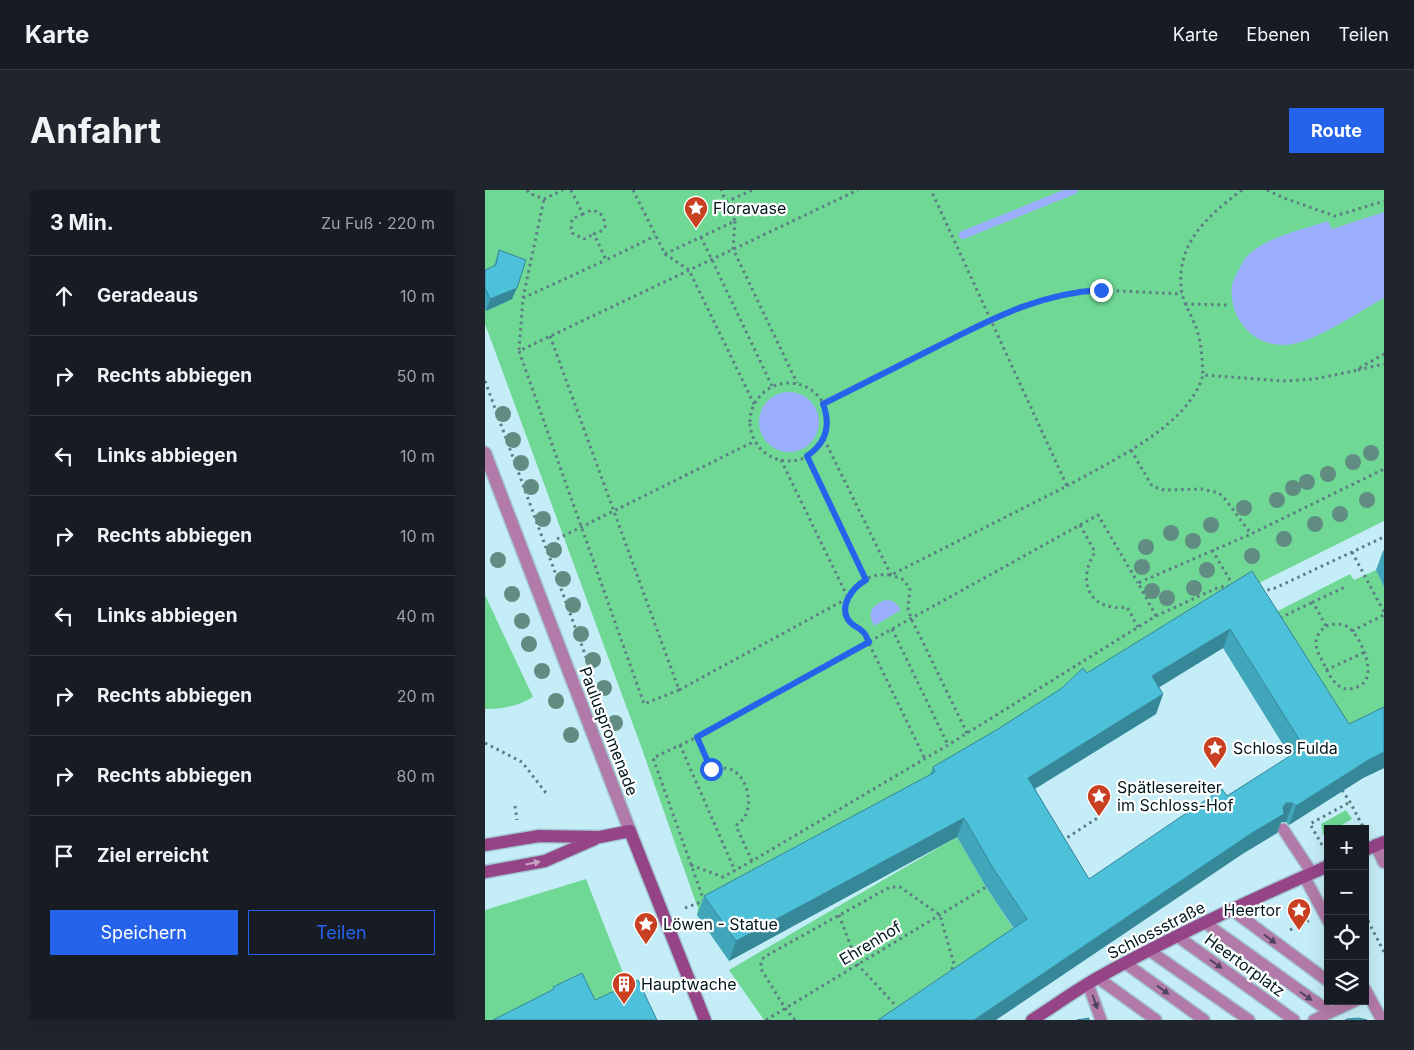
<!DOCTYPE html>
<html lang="de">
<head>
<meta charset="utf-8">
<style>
	body { margin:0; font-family:Inter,sans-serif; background:#20242c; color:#f1f3f6 }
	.controls { position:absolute; right:15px; bottom:15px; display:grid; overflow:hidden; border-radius:0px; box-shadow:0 5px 20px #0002 }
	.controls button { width:45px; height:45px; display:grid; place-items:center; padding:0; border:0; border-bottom:1px solid #363941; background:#171b24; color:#f1f3f6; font:25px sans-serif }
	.stop { position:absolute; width:15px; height:15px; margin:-11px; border:4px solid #2563eb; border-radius:50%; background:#fff }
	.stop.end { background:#2563eb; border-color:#fff; box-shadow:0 1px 5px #0008 }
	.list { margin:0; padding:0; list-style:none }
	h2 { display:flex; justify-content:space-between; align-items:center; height:65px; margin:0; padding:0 20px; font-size:21px }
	h2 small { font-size:16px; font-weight:400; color:#9ea1a6 }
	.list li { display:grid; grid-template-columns:32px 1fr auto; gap:15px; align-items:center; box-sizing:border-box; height:80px; padding:0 20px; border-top:1px solid #363941 }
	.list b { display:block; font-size:19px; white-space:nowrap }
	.list em { font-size:16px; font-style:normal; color:#9ea1a6 }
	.actions { display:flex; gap:10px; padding:15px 20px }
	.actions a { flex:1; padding:11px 0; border:1px solid #2563eb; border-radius:0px; text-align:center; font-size:18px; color:#2563eb }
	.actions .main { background:#2563eb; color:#fff }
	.icon { flex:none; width:28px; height:28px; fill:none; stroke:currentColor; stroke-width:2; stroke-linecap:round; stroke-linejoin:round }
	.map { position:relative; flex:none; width:899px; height:830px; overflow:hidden; border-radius:0px }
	header { display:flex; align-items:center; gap:30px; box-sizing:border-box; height:70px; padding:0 25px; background:#171b24; border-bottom:1px solid #363941 }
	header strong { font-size:24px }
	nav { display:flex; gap:28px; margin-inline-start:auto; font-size:18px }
	.intro { display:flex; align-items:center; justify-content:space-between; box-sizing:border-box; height:120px; padding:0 30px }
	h1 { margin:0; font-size:35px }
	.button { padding:12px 22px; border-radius:0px; background:#2563eb; color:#fff; font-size:18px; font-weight:700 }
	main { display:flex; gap:30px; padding:0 30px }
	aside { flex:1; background:#171b24; border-radius:0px; box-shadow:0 5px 20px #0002 }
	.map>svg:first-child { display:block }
	.green { fill:#6ed894 }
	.water { fill:#9badfd }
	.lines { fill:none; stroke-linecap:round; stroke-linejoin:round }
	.stream { stroke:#9badfd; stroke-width:8 }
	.lane-casing { stroke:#a2c7d0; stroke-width:14 }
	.street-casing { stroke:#a2c7d0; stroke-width:15 }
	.secondary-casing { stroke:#a2c7d0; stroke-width:15 }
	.path { stroke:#5d7d84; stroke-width:3; stroke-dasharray:2.5 4; stroke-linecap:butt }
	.lane { stroke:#b27aa8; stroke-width:11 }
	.street { stroke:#b27aa8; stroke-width:12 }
	.secondary { stroke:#954488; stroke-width:12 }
	.tree { fill:#608c81 }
	.wall { fill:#42a6bb; fill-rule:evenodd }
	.shaded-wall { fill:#368798 }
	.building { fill:#4dc1d9; stroke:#368798; fill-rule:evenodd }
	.oneway { fill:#caa2c4 }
	.oneway2 { fill:#51455c }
	.route { stroke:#2563eb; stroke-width:6 }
	.labels { text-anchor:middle; stroke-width:4.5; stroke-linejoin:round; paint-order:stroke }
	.poi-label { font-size:16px; fill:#01191e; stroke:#fff; text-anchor:start }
	.street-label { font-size:16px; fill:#01191e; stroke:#fff }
</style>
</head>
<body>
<header>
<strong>Karte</strong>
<nav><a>Karte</a><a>Ebenen</a><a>Teilen</a></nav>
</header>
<div class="intro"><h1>Anfahrt</h1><a class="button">Route</a></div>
<main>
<aside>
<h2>3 Min.<small>Zu Fuß · 220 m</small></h2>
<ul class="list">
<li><svg class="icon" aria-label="ahead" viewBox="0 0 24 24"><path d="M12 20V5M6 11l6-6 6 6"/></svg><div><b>Geradeaus</b></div><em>10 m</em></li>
<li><svg class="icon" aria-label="right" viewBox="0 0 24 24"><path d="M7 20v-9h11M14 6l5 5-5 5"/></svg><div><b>Rechts abbiegen</b></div><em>50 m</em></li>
<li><svg class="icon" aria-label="left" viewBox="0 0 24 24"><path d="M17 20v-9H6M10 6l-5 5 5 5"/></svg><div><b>Links abbiegen</b></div><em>10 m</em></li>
<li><svg class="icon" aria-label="right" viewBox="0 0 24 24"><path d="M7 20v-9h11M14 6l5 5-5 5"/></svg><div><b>Rechts abbiegen</b></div><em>10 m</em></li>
<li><svg class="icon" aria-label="left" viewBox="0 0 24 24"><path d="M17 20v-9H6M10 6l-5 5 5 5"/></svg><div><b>Links abbiegen</b></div><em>40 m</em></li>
<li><svg class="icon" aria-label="right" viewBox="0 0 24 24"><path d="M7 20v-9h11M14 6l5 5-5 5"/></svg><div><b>Rechts abbiegen</b></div><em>20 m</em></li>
<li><svg class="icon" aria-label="right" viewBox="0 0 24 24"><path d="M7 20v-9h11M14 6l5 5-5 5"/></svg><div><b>Rechts abbiegen</b></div><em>80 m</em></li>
<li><svg class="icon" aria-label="arrive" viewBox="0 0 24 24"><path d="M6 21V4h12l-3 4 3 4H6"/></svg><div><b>Ziel erreicht</b></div></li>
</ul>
<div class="actions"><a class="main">Speichern</a><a>Teilen</a></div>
</aside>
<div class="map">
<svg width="899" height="830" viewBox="0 0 899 830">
	<rect width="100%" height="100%" fill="#c5edf7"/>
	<path class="green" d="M 0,0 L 899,0 L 899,331 L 760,400 L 443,601 L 212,725 L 213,718 L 211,713 L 157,559 L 0,134 Z
		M 891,380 L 899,397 L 899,532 L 857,554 L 779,428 L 865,384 L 869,390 Z
		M 0,405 L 48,507 C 34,516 17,519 0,519 Z
		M 861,620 L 867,629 L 850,639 L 843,639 L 843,642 L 838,645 L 836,634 Z
		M 472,647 L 501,697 L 535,749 L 415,830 L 279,830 L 244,780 Z
		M 101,689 L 147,806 L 35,830 L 0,830 L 0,720 Z"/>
	<path class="water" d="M 899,22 L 899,108 C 873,122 828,154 800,155 C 767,156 743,127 747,95 C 748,90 751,85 753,81 C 756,76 759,69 763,65 C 784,46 817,40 843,31 L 847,39 Z
		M274 232a30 30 0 1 1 60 0a30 30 0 1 1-60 0Z
		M 400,410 C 409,410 411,413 416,420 L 389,436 C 382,421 386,417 400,410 Z"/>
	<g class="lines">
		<path class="stream" d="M 478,45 L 589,0"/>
		<g class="lane-casing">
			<path id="lane" d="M 798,639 L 827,683
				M 819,686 L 843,731
				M 747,720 L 843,791
				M 720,733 L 845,822
				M 692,746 L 809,830
				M 665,761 L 764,830
				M 640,773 L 719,830
				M 613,788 L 671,830
				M 603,794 L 616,830
				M 880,799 L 897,830
				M 829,830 L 870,811"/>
		</g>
		<g class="street-casing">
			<path id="street" d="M 0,263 L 145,641
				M 891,655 L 899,672"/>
		</g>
		<g class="secondary-casing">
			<path id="secondary" d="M 0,655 L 54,646 L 115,647 L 145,641 L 220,830
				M 880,660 L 899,652
				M 0,682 L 60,671 L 110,649
				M 547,830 C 569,816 591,800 614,787 C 688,746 765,710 843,676"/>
		</g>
		<path class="path" d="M 42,0 L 44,3 L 59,9 L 78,0
			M 86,0 L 98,24 L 107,20 C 116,22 120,27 120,37 L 116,41 L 109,44 L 121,70 L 170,46
			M 148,0 L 180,64 L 250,31 L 236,0
			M 757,0 C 721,27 689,55 697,104 C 700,116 708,128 712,140 C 717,155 717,170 718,185 L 798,191 L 829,189 L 869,181 L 899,164
			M 782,0 L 799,8 L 850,26 L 899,11
			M 241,12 L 267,0
			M 98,24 L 87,29 L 86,39 L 87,43 L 99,49 L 109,44
			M 250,31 L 248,59 L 312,193
			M 216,47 L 287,196
			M 180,64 L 204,80 L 269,214
			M 38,108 L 121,70
			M 700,114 L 742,115
			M 65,146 L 194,500 L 363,408 C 375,391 384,383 406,385 L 582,296 L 446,0
			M 34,160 L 38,108 L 59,9
			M 873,180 L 899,174
			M 0,191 L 108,486
			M265 232a39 39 0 1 1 78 0a39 39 0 1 1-78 0Z
			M 338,214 L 506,130 L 565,107 L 593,101 L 615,100 L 697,104
			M 339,249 L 406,385 L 417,389 L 425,398 L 423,418 L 426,428 L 482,543
			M 646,260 L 667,296 L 679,300 L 717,299 L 734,303 L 741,310 L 766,344
			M 322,266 L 381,390
			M 296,270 L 363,408 C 359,427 362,431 378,441 L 440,569
			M 582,296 C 626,271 704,236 718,185
			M 595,335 L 610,362 C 591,392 605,422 642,417 L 653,437
			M 72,349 L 270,251
			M 727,360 L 748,395
			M 867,362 L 899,422
			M 776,401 L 788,399 L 899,347
			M 671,426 L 734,397 L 746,396
			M 795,428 L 828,412
			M 841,436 C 848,434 856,433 863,437 C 875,445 893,485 876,495 C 856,507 846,490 839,474 C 835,467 831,460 831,452 C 831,446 836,440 841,436 L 828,412 L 860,397
			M 407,439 L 463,555
			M 867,441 L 899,425
			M 841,480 L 878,463
			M 194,500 L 159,514 L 34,161 L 373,0
			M 0,553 L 37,572 L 61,603
			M 195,555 L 250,681
			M 857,600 L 865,612 L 878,637
			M 30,616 L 32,630
			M 577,651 L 614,627
			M 837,655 L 825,634 L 865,612
			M 267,671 L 251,636 C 253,633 257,631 259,628 C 268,615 263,590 249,581 C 243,577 234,578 227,579 L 212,547 L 613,325 L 653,393
			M 206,675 L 238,687 L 267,671 L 463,555 L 671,426 L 653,393 L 766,344 L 899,279
			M 880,703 L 883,702
			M 200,718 L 219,711 L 168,568 L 212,547
			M 354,725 L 373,775 L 412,817
			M 880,725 L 899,762
			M 805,740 L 824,731
			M 281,830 L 501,697
			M 310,830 L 300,818 L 276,779 L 276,773 L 279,767 L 405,697 L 415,697 L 455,725 L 469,774 L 466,781"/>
		<use href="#lane" class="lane"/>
		<use href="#street" class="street"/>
		<use href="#secondary" class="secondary"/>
	</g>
	<g class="tree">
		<circle cx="18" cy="224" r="8"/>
		<circle cx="28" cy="250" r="8"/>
		<circle cx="886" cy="263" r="8"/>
		<circle cx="868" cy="272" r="8"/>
		<circle cx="36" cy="273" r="8"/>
		<circle cx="843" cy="284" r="8"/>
		<circle cx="822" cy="292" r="8"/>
		<circle cx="46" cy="297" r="8"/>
		<circle cx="808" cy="298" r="8"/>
		<circle cx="792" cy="310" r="8"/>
		<circle cx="882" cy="310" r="8"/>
		<circle cx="759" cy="318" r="8"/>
		<circle cx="855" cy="324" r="8"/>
		<circle cx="58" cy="329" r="8"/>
		<circle cx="830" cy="334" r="8"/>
		<circle cx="726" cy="335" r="8"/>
		<circle cx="686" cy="343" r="8"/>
		<circle cx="799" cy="349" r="8"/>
		<circle cx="708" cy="351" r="8"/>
		<circle cx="661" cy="357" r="8"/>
		<circle cx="69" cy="360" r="8"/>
		<circle cx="767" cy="366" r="8"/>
		<circle cx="13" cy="370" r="8"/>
		<circle cx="657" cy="377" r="8"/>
		<circle cx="722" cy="380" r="8"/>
		<circle cx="78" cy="389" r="8"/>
		<circle cx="709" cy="398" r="8"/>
		<circle cx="667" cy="401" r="8"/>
		<circle cx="27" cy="404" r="8"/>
		<circle cx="682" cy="408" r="8"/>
		<circle cx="88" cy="415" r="8"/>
		<circle cx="37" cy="431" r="8"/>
		<circle cx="96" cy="444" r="8"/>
		<circle cx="44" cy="454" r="8"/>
		<circle cx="108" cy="470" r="8"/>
		<circle cx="57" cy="481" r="8"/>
		<circle cx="119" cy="498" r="8"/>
		<circle cx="71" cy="511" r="8"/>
		<circle cx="130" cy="533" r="8"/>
		<circle cx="86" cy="545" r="8"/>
	</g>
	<path class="wall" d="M 14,60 L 27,109 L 1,121 L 0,119 L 0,80 L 9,76 Z
		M 899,360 L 899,397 L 891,380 L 898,361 Z
		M 767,381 L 864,534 L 899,517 L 899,578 L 878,588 L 804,635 L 801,632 L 796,632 L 792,643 L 759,663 L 529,739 L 501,697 L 472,647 L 244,771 L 212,725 L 219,706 L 445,585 L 448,577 L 513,539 ZM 738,458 L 805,566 L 742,606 L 604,689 L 550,599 L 671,524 L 678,504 L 674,497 Z"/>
	<path class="shaded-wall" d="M 32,98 L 27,109 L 1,121 L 5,109 Z
		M 745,439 L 738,458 L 660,506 L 667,486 Z
		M 678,504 L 671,524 L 536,607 L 543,588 Z
		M 899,562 L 899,578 L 878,588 L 804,635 L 811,616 L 885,569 Z
		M 801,613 L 808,613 L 801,632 L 796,632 L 792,643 L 759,663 L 511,830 L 489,830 L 798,617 Z
		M 479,628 L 472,647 L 244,771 L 251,751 Z"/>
	<path class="building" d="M 14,60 L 41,70 L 32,98 L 5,109 L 0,98 L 0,80 L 11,75 Z
		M 767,381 L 864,534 L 899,517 L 899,562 L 885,569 L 811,616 L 808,613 L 801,613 L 798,617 L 799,624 L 767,643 L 489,830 L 393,830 L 542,729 L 508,678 L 479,628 L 251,751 L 219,706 L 450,582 L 448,577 L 513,539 L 577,498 L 598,478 L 602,483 ZM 745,439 L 819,557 L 742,606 L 737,599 L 604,689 L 543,588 L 678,504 L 667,486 Z
		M 97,783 L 110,810 L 153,790 L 172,830 L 8,830 L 69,799 L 68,797 Z
		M 604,828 L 604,830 L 592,830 Z
		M 873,828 L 882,830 L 860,830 L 862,829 Z"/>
	<defs><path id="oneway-solid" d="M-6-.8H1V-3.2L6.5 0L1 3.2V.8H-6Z" transform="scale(1.25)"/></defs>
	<use class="oneway" href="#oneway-solid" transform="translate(48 673) rotate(-11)"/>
	<g class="oneway2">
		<use href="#oneway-solid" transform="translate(785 749) rotate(37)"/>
		<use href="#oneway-solid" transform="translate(731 774) rotate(36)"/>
		<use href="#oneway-solid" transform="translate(678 800) rotate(36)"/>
		<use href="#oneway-solid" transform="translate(821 806) rotate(35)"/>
		<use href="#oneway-solid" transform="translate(610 812) rotate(70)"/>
	</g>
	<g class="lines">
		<path class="route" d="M 226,579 L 212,547 L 384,452 C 382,449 381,444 378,442 C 375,438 368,436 365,432 C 352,417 368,397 381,390 L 322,266 C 341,253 346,235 338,214 C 376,195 413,176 451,157 C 505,130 554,103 616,100"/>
	</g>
	<defs>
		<g id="sight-pin" transform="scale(1.25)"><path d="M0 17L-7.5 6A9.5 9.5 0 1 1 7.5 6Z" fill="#c93f21" stroke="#fff"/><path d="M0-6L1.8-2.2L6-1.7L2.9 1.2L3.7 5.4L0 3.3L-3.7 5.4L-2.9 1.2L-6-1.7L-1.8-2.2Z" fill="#fff"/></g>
		<g id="building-pin" transform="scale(1.25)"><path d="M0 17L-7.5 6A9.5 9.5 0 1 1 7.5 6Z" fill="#c93f21" stroke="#fff"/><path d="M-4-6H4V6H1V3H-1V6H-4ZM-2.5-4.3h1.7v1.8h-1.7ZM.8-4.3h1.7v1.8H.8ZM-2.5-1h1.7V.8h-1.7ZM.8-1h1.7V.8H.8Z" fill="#fff"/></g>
	</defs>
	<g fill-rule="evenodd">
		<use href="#sight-pin" x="211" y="18"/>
		<use href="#sight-pin" x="730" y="558"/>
		<use href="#sight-pin" x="614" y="606"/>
		<use href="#sight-pin" x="814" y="720"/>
		<use href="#sight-pin" x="161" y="734"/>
		<use href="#building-pin" x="139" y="794"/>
	</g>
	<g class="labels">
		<g class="poi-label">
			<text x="228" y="24">Floravase</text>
			<text x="748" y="564">Schloss Fulda</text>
			<text x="632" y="603">Spätlesereiter<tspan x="632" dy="18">im Schloss-Hof</tspan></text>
			<text x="796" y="726" text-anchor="end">Heertor</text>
			<text x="178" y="740">Löwen - Statue</text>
			<text x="156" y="800">Hauptwache</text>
		</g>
		<g class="street-label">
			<text transform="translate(124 541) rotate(69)" y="6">Pauluspromenade</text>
			<text transform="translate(671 740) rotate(-27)" y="6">Schlossstraße</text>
			<text transform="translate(385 753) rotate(-31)" y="6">Ehrenhof</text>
			<text transform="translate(760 775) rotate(36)" y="6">Heertorplatz</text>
		</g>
	</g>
</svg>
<div class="controls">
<button>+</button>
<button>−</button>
<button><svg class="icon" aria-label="locate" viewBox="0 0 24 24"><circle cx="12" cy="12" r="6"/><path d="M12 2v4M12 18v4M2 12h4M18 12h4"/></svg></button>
<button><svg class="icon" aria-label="layers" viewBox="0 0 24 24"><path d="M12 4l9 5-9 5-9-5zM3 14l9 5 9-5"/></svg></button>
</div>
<div class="stop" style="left:226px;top:579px"></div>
<div class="stop end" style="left:616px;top:100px"></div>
</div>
</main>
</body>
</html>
